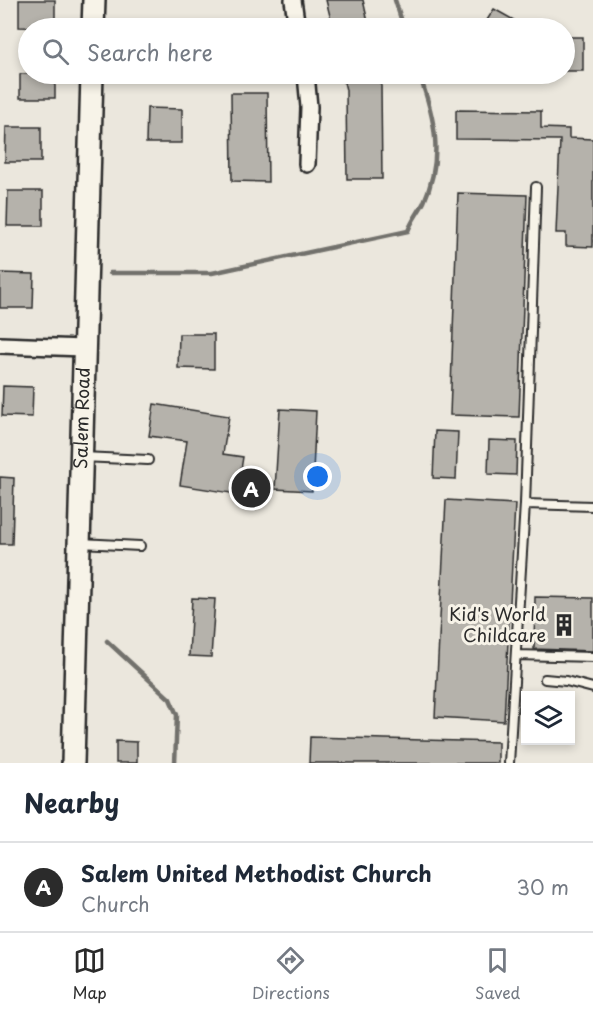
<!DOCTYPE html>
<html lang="en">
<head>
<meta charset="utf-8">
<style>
	body { margin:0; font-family:"Playpen Sans",sans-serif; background:#f6f6f7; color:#1f2937 }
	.controls { position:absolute; right:18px; bottom:18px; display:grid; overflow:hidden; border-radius:0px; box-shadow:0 3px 9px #0003 }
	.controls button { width:54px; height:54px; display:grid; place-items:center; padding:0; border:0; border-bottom:2px solid #e0e1e3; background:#fff; color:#1f2937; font:30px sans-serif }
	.you { position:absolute; left:318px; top:477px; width:21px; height:21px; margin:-15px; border:4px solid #fff; border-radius:50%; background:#1a73e8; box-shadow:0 0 0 9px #1a73e833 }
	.badge { display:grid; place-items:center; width:39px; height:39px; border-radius:50%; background:#2b2b2b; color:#fff; font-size:20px; font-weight:700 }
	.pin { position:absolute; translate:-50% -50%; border:3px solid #fff; box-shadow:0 2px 6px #0006 }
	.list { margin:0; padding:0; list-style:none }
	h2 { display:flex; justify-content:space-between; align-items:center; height:78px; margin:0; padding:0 24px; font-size:26px }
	h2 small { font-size:20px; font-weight:400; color:#747a83 }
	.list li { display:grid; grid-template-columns:39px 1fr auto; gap:18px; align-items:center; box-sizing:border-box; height:90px; padding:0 24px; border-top:2px solid #e0e1e3 }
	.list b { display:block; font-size:22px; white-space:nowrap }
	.list p { margin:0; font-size:20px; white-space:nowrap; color:#747a83 }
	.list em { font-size:20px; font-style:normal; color:#747a83 }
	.icon { flex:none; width:33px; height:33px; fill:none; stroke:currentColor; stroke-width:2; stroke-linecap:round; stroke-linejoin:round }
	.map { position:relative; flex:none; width:593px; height:763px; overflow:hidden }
	.search { position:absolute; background:#fff; box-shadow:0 3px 9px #0003; left:18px; right:18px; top:18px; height:66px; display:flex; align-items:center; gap:15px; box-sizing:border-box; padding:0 21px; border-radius:33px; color:#747a83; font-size:22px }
	.sheet { height:168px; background:#fff }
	nav { display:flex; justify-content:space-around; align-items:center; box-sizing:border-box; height:84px; border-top:2px solid #e0e1e3; background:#fff; font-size:16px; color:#747a83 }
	nav a { display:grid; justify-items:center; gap:3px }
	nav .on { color:#2b2b2b }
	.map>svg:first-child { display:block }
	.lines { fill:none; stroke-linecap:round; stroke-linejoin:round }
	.stream { stroke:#72716c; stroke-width:4.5 }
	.building { fill:#b5b2ab; stroke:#2b2b2b; stroke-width:1.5 }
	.lane-casing { stroke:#2b2b2b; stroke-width:12 }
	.street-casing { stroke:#2b2b2b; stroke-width:20 }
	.secondary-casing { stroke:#2b2b2b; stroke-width:26 }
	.lane { stroke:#f7f3e8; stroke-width:8 }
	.street { stroke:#f7f3e8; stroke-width:15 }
	.secondary { stroke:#f7f3e8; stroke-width:21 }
	.labels { text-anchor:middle; stroke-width:6; stroke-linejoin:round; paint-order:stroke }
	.street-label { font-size:18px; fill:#2b2b2b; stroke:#f7f3e8 }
	.poi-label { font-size:18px; fill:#2b2b2b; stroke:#f7f3e8; text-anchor:end }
</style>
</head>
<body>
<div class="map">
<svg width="593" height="763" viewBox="0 0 593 763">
	<rect width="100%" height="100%" fill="#ebe7dd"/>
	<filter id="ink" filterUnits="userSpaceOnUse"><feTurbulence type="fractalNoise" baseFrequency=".0167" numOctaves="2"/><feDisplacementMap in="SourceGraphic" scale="12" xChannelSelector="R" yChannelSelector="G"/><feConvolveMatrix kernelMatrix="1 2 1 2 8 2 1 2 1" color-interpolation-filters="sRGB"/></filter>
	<g filter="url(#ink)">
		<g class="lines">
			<path class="stream" d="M 395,0 L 404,28
				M 110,273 L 212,273 L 408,231 C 412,220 419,212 424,202 C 444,157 435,118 419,74
				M 107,641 L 170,699 L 177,715 L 175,763"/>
		</g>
		<path class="building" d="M 19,0 L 55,0 L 55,28 L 19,27 Z
			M 326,0 L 363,0 L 368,22 L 333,28 Z
			M 494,9 L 528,28 L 482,28 Z
			M 564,37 L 583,37 L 583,71 L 564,71 Z
			M 20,74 L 55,74 L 55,98 L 20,98 Z
			M 342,74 L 379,74 L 381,86 L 382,179 L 347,179 L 346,90 Z
			M 231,93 L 267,93 L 268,182 L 232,181 Z
			M 147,108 L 182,109 L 182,143 L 146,143 Z
			M 456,110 L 541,111 L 541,128 L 569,129 L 569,138 L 593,139 L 593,247 L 566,246 L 566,233 L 556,233 L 560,140 L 456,139 Z
			M 6,127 L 41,127 L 41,162 L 5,162 Z
			M 8,191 L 43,191 L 43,226 L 7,226 Z
			M 458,193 L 527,195 L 519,417 L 450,415 Z
			M 0,273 L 34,274 L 33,308 L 0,308 Z
			M 179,334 L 214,334 L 214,369 L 178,368 Z
			M 3,386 L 33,387 L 32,417 L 2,416 Z
			M 154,404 L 229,416 L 223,454 L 243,457 L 237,494 L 180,485 L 187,441 L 149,436 Z
			M 280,409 L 316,411 L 312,491 L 275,489 Z
			M 435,431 L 458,432 L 456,479 L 433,478 Z
			M 489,440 L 517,441 L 516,475 L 488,474 Z
			M 0,477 L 14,478 L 12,544 L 0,544 Z
			M 446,500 L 515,504 L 504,721 L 435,717 Z
			M 535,597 L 593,598 L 593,651 L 534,649 Z
			M 192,598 L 215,599 L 211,657 L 189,656 Z
			M 310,737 L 498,742 L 498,763 L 309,763 Z
			M 116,741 L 137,742 L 137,763 L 116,763 Z"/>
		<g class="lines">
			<g class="lane-casing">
				<path id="lane" d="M 82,457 L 148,460
					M 525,504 L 536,187
					M 80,543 L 140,546
					M 517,655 L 593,657
					M 545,679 L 566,681 L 593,688
					M 509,763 L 525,504 L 593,506"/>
			</g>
			<g class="street-casing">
				<path id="street" d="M 293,0 L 297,28
					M 306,74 L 309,107 L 307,164
					M 0,345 L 84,348"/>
			</g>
			<g class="secondary-casing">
				<g id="secondary">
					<path d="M 93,28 L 94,0"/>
					<path id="s1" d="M 73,763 L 92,74"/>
				</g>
			</g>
			<use href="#lane" class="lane"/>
			<use href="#street" class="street"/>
			<use href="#secondary" class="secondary"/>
		</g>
	</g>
	<defs>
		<g id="building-bare" transform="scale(1.8)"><path d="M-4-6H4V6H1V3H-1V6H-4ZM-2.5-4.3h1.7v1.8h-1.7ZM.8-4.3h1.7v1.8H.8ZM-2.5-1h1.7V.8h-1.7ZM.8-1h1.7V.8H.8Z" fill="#2b2b2b" stroke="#f7f3e8" stroke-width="2.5" paint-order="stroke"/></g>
	</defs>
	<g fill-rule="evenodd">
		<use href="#building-bare" x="564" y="625"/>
	</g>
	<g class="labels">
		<g class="street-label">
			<text dy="6" stroke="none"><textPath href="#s1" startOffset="345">Salem Road</textPath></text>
		</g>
		<g class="poi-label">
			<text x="546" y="621">Kid's World<tspan x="546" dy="21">Childcare</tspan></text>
		</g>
	</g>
</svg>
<div class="controls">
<button><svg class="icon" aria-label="layers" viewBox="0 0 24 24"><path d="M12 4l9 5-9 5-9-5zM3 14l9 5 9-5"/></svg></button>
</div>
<div class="you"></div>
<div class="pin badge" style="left:251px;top:488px">A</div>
<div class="search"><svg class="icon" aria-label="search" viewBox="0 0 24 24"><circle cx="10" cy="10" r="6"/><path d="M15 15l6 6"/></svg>Search here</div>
</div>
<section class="sheet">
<h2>Nearby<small></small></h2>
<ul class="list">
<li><span class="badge">A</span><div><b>Salem United Methodist Church</b><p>Church</p></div><em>30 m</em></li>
</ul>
</section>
<nav>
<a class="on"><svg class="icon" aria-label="map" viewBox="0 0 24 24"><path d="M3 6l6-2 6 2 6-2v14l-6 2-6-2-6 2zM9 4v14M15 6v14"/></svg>Map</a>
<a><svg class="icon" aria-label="directions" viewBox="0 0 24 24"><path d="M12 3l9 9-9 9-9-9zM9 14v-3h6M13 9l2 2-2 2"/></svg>Directions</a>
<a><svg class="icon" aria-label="saved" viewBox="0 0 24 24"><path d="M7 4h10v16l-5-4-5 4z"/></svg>Saved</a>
</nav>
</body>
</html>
